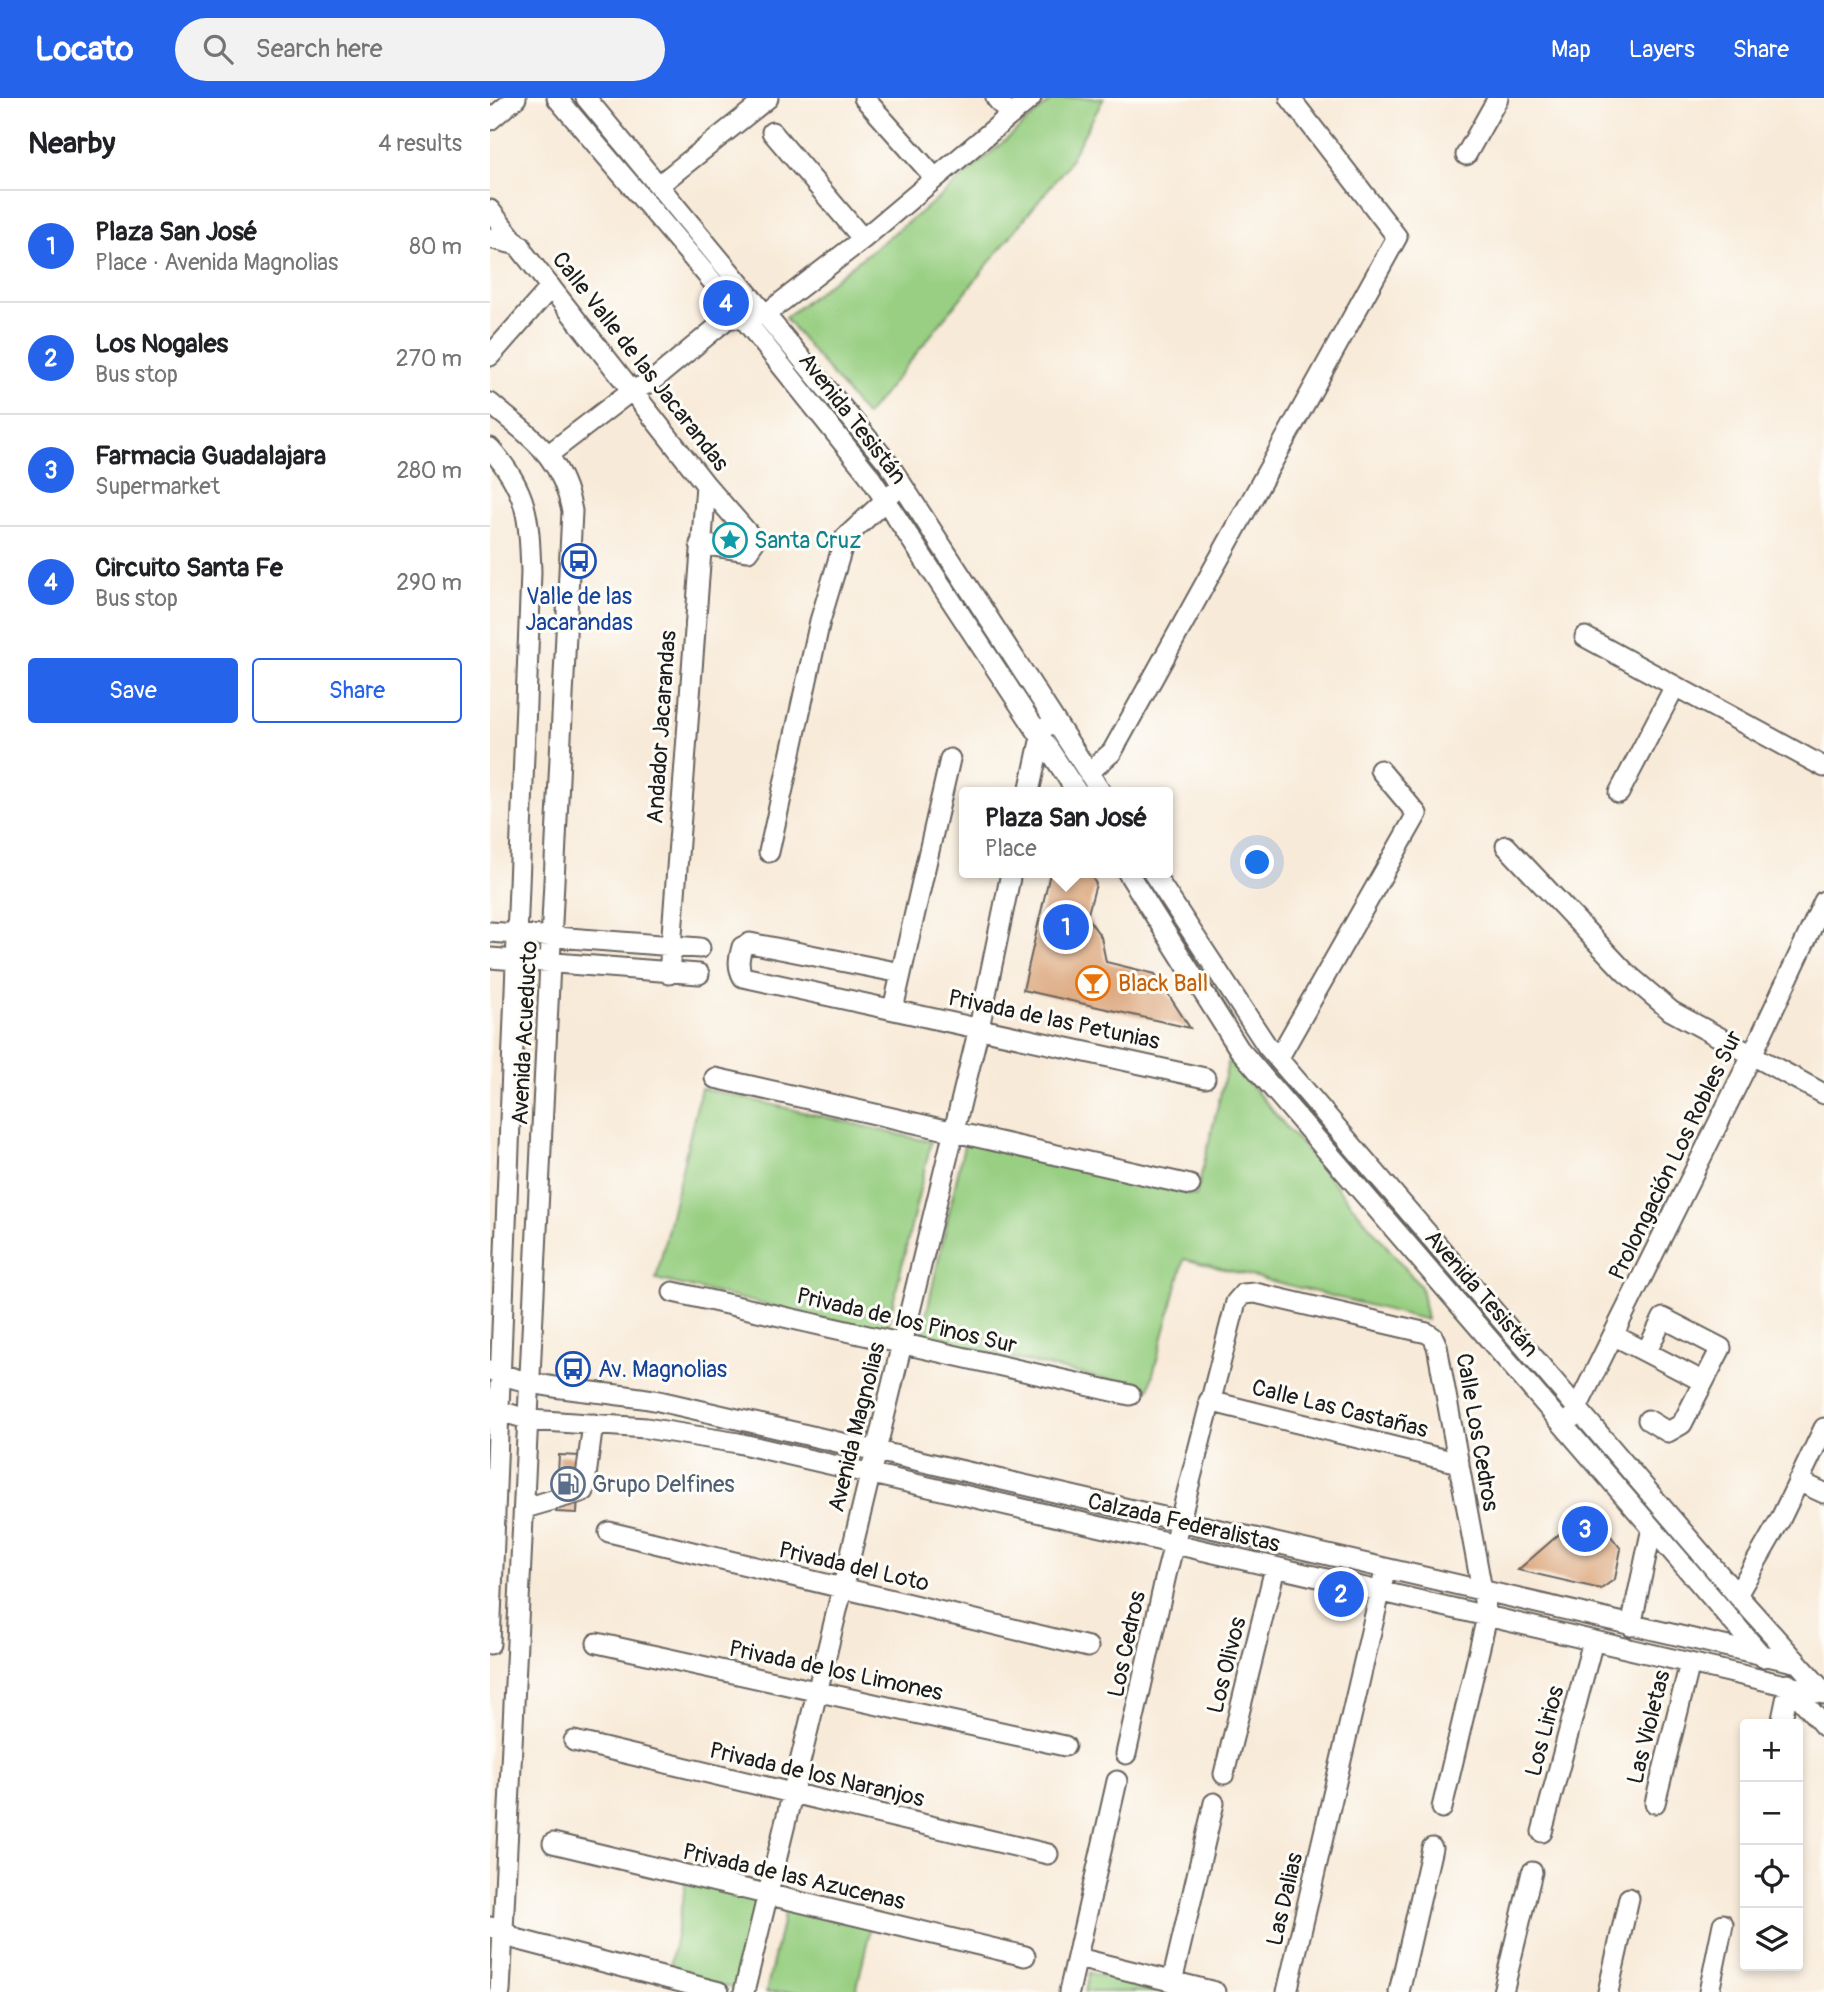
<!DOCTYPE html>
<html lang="en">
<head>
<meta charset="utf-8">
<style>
	body { margin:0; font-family:Pangolin,sans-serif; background:#f2f2f2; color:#202124 }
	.controls { position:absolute; right:21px; bottom:21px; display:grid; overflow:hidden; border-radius:7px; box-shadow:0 4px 10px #0003 }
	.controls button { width:63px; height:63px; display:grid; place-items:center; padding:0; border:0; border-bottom:2px solid #e0e0e0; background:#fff; color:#202124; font:35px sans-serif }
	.you { position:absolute; left:768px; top:765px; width:24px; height:24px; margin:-18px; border:5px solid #fff; border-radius:50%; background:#1a73e8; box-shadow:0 0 0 10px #1a73e833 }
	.badge { display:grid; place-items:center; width:46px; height:46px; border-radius:50%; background:#2563eb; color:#fff; font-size:23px; font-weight:700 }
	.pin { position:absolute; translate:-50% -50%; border:4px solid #fff; box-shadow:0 2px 7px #0006 }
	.popup { position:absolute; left:469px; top:689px; width:214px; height:91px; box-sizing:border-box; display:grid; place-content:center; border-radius:7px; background:#fff; filter:drop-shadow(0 2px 5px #0005); font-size:23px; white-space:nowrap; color:#757577 }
	.popup b { font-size:26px; color:#202124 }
	.popup::after { content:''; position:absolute; left:50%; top:100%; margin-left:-14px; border:14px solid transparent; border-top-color:#fff }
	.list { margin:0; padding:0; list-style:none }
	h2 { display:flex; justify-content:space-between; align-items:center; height:91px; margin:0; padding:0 28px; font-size:30px }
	h2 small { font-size:23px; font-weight:400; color:#757577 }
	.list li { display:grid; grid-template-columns:46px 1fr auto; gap:21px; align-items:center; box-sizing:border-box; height:112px; padding:0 28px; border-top:2px solid #e0e0e0 }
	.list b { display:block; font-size:26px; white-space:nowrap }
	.list p { margin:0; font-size:23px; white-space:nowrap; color:#757577 }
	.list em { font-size:23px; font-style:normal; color:#757577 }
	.actions { display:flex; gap:14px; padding:21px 28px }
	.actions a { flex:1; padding:16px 0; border:2px solid #2563eb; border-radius:7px; text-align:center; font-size:24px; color:#2563eb }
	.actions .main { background:#2563eb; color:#fff }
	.icon { flex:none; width:38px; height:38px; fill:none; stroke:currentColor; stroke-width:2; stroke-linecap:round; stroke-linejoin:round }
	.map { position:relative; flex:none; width:1334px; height:1894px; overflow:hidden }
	header { display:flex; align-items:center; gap:42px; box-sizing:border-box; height:98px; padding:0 35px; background:#2563eb; color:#fff }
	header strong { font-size:33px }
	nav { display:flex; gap:38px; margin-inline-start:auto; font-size:24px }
	.search { width:490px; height:63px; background:#f2f2f2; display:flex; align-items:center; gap:18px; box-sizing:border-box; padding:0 24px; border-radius:38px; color:#757577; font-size:26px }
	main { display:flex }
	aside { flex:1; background:#fff }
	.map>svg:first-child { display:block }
	.green { fill:#98cf82; stroke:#5a764f; stroke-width:2 }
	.building { fill:#daa276 }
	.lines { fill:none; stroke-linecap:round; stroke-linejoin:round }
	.minor-casing { stroke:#69645e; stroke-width:23 }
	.minor { stroke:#fff; stroke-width:19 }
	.labels { text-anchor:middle; stroke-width:6; stroke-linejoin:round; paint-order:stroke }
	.street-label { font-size:23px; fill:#1c1c1c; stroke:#fdfcf7 }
	.culture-label { font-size:23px; fill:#0d838f; stroke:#fdfcf7; text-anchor:start }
	.transit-label { font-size:23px; fill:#164399; stroke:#fdfcf7 }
	.food-label { font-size:23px; fill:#c56008; stroke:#fdfcf7; text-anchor:start }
	.service-label { font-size:23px; fill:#4e5e75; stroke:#fdfcf7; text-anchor:start }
</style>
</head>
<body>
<header>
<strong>Locato</strong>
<div class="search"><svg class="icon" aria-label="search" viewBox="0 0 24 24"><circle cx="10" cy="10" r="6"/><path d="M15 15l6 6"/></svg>Search here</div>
<nav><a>Map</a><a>Layers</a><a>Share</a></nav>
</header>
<main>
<aside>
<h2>Nearby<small>4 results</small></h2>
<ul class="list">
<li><span class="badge">1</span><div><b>Plaza San José</b><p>Place · Avenida Magnolias</p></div><em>80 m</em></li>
<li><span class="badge">2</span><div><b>Los Nogales</b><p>Bus stop</p></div><em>270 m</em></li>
<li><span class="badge">3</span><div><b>Farmacia Guadalajara</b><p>Supermarket</p></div><em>280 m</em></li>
<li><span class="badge">4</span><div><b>Circuito Santa Fe</b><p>Bus stop</p></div><em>290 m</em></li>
</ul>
<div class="actions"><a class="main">Save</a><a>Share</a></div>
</aside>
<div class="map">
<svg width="1334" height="1894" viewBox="0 0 1334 1894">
	<rect width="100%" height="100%" fill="#fdfcf7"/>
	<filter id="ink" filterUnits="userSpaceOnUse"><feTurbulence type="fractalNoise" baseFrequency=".0143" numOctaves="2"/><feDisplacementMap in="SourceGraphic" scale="14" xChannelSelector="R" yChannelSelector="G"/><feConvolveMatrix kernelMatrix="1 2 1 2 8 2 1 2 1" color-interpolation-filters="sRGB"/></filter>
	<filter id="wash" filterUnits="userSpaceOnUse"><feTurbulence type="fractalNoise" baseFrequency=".00686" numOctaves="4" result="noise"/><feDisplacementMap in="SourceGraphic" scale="28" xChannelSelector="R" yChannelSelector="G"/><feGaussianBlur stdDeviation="1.57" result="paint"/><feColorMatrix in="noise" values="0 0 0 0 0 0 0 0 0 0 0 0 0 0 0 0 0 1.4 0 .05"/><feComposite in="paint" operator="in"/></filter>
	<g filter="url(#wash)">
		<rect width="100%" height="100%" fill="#f8ead8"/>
		<path class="green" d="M 564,0 L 614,0 L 576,69 L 376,318 L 295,220 L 450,99 Z
			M 739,961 L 931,1189 L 937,1222 L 694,1161 L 659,1291 L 431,1240 L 475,1043 L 706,1098 Z
			M 211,990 L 441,1044 L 396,1235 L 166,1181 Z
			M 196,1783 L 273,1802 L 252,1892 L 179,1875 Z
			M 296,1807 L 381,1827 L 366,1894 L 276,1894 Z
			M 600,1875 L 681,1894 L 595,1894 Z"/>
		<g id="blocks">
			<path class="building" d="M 560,775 L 599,775 L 606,786 L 597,819 L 611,839 L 616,864 L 665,876 L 700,930 L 533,892 Z
				M 69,1357 L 90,1358 L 87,1415 L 66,1414 Z
				M 1099,1410 L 1131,1451 L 1125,1481 L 1111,1491 L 1028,1472 Z"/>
		</g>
	</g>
	<g filter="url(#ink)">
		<use href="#blocks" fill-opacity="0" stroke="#69645e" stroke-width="2"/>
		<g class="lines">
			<g class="minor-casing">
				<path id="minor" d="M 67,0 L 250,216 L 378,376 L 587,694
					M 96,0 L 398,365 L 611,694
					M 374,0 L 445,80
					M 506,0 L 520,17
					M 0,22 L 26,0
					M 282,34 L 373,141
					M 976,57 L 1008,0
					M 169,87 L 278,0
					M 0,112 L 216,387 L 265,443 L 258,453 L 210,446
					M 0,140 L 31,148
					M 0,258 L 61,189
					M 0,305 C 42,341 71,356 82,413 L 10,1894
					M 0,350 C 38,393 39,419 41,474 L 0,1546
					M 59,356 L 141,293 L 161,284 L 237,221 L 277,215 L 373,141 L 541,0
					M 1095,539 L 1334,669
					M 598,675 L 622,654 L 907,139 L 800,0
					M 539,694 L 553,630
					M 1129,695 L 1184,590
					M 1016,748 L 1135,874 L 1181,913 L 1334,996
					M 279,754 L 330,523 L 355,440 L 404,394
					M 638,775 L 749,951 L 1273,1559
					M 663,775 L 777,948 L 1247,1497 L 1334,1594
					M 0,834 L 210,850
					M 0,860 L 209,876
					M 411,875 L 260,845 L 252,849 C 249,860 247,868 253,879 L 715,980
					M 179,876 L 216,387
					M 403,911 L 460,661
					M 788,961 L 927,716 L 890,672
					M 225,980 L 700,1087
					M 183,1194 L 640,1297
					M 1123,1237 L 1212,1283
					M 1157,1253 L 1173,1220 L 1231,1250 L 1192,1326 L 1178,1334 L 1158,1322
					M 0,1272 C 53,1294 113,1292 169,1303 L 1308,1565
					M 719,1303 L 969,1365
					M 0,1310 L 40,1322 L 156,1330 L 248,1345 L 1334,1596
					M 1082,1320 L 1262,957 L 1334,803
					M 1308,1383 L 1334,1395
					M 35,1410 L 94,1393 L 103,1326
					M 119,1434 L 598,1549
					M 1247,1497 L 1290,1422 L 1334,1330
					M 1141,1528 L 1162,1430
					M 107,1545 L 575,1648
					M 1298,1586 L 1334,1628
					M 1291,1626 L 1299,1588
					M 84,1643 L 558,1756
					M 636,1656 L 676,1477 L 746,1204 L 753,1196 L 765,1195 L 937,1235 L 943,1239 L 947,1248 L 997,1519 L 952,1710
					M 734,1676 L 785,1470
					M 1165,1705 L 1200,1565
					M 1052,1734 L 1103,1543
					M 63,1745 L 535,1858
					M 0,1829 L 13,1832 L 26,1841 L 229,1894
					M 588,1860 L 725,1894
					M 682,1884 L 724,1705
					M 254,1894 L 489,930 L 521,775
					M 579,1894 L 627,1683
					M 797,1894 L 893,1482
					M 909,1894 L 942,1750
					M 1013,1894 L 1042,1774
					M 1118,1894 L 1139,1800
					M 1219,1894 L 1233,1826"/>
			</g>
			<use href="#minor" class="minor"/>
		</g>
	</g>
	<defs>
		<g id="sight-ring" transform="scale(1.75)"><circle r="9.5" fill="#fdfcf7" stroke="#0f9aa8" stroke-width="1.5"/><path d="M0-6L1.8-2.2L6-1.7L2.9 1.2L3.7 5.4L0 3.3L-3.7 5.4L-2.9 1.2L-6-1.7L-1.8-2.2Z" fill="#0f9aa8"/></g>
		<g id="bus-ring" transform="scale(1.75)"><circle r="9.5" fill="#fdfcf7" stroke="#1a4fb4" stroke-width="1.5"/><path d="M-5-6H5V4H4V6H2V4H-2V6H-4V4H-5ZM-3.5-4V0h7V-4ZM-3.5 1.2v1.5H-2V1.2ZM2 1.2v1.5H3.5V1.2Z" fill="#1a4fb4"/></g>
		<g id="bar-ring" transform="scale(1.75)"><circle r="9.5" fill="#fdfcf7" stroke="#e8710a" stroke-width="1.5"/><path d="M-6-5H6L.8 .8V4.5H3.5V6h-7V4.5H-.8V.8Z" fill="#e8710a"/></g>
		<g id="fuel-ring" transform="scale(1.75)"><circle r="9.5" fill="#fdfcf7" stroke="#5c6f8a" stroke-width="1.5"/><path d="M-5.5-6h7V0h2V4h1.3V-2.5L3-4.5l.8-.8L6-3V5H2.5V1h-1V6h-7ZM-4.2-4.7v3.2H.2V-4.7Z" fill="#5c6f8a"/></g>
	</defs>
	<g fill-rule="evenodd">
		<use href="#sight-ring" x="240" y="442"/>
		<use href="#bus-ring" x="89" y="463"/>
		<use href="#bar-ring" x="603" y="885"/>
		<use href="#bus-ring" x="83" y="1271"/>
		<use href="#fuel-ring" x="78" y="1386"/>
	</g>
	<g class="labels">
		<g class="street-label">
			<text transform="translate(151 263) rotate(52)" y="8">Calle Valle de las Jacarandas</text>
			<text transform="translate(363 320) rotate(52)" y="8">Avenida Tesistán</text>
			<text transform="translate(171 629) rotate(-86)" y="8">Andador Jacarandas</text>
			<text transform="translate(564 921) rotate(12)" y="8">Privada de las Petunias</text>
			<text transform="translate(34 935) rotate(-87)" y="8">Avenida Acueducto</text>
			<text transform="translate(1185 1057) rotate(-64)" y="8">Prolongación Los Robles Sur</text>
			<text transform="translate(992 1195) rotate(49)" y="8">Avenida Tesistán</text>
			<text transform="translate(417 1222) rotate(13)" y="8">Privada de los Pinos Sur</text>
			<text transform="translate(850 1310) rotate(14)" y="8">Calle Las Castañas</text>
			<text transform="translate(366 1329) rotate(-76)" y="8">Avenida Magnolias</text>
			<text transform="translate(988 1334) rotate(80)" y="8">Calle Los Cedros</text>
			<text transform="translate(694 1424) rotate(13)" y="8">Calzada Federalistas</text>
			<text transform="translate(364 1468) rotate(13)" y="8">Privada del Loto</text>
			<text transform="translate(636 1546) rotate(-78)" y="8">Los Cedros</text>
			<text transform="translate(736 1567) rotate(-76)" y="8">Los Olivos</text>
			<text transform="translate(346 1572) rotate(12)" y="8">Privada de los Limones</text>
			<text transform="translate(1158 1629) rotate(-76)" y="8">Las Violetas</text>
			<text transform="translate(1054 1633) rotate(-75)" y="8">Los Lirios</text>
			<text transform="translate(327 1676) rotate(13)" y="8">Privada de los Naranjos</text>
			<text transform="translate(304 1778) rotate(13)" y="8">Privada de las Azucenas</text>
			<text transform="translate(794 1801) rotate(-77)" y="8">Las Dalias</text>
		</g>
		<g class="culture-label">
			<text x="264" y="450">Santa Cruz</text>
		</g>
		<g class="transit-label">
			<text x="89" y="506">Valle de las<tspan x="89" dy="26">Jacarandas</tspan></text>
			<text x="108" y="1279" text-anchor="start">Av. Magnolias</text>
		</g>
		<g class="food-label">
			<text x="628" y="893">Black Ball</text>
		</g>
		<g class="service-label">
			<text x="102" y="1394">Grupo Delfines</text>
		</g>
	</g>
</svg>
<div class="controls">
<button>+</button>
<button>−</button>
<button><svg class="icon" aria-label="locate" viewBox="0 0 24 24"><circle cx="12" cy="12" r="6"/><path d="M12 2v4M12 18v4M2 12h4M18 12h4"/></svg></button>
<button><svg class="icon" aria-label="layers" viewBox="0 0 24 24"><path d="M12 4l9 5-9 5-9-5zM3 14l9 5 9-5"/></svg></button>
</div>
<div class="you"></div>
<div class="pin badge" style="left:576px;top:829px">1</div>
<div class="popup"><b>Plaza San José</b>Place</div>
<div class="pin badge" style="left:851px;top:1496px">2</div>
<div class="pin badge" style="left:1095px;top:1431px">3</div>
<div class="pin badge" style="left:236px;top:205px">4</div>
</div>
</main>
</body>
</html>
